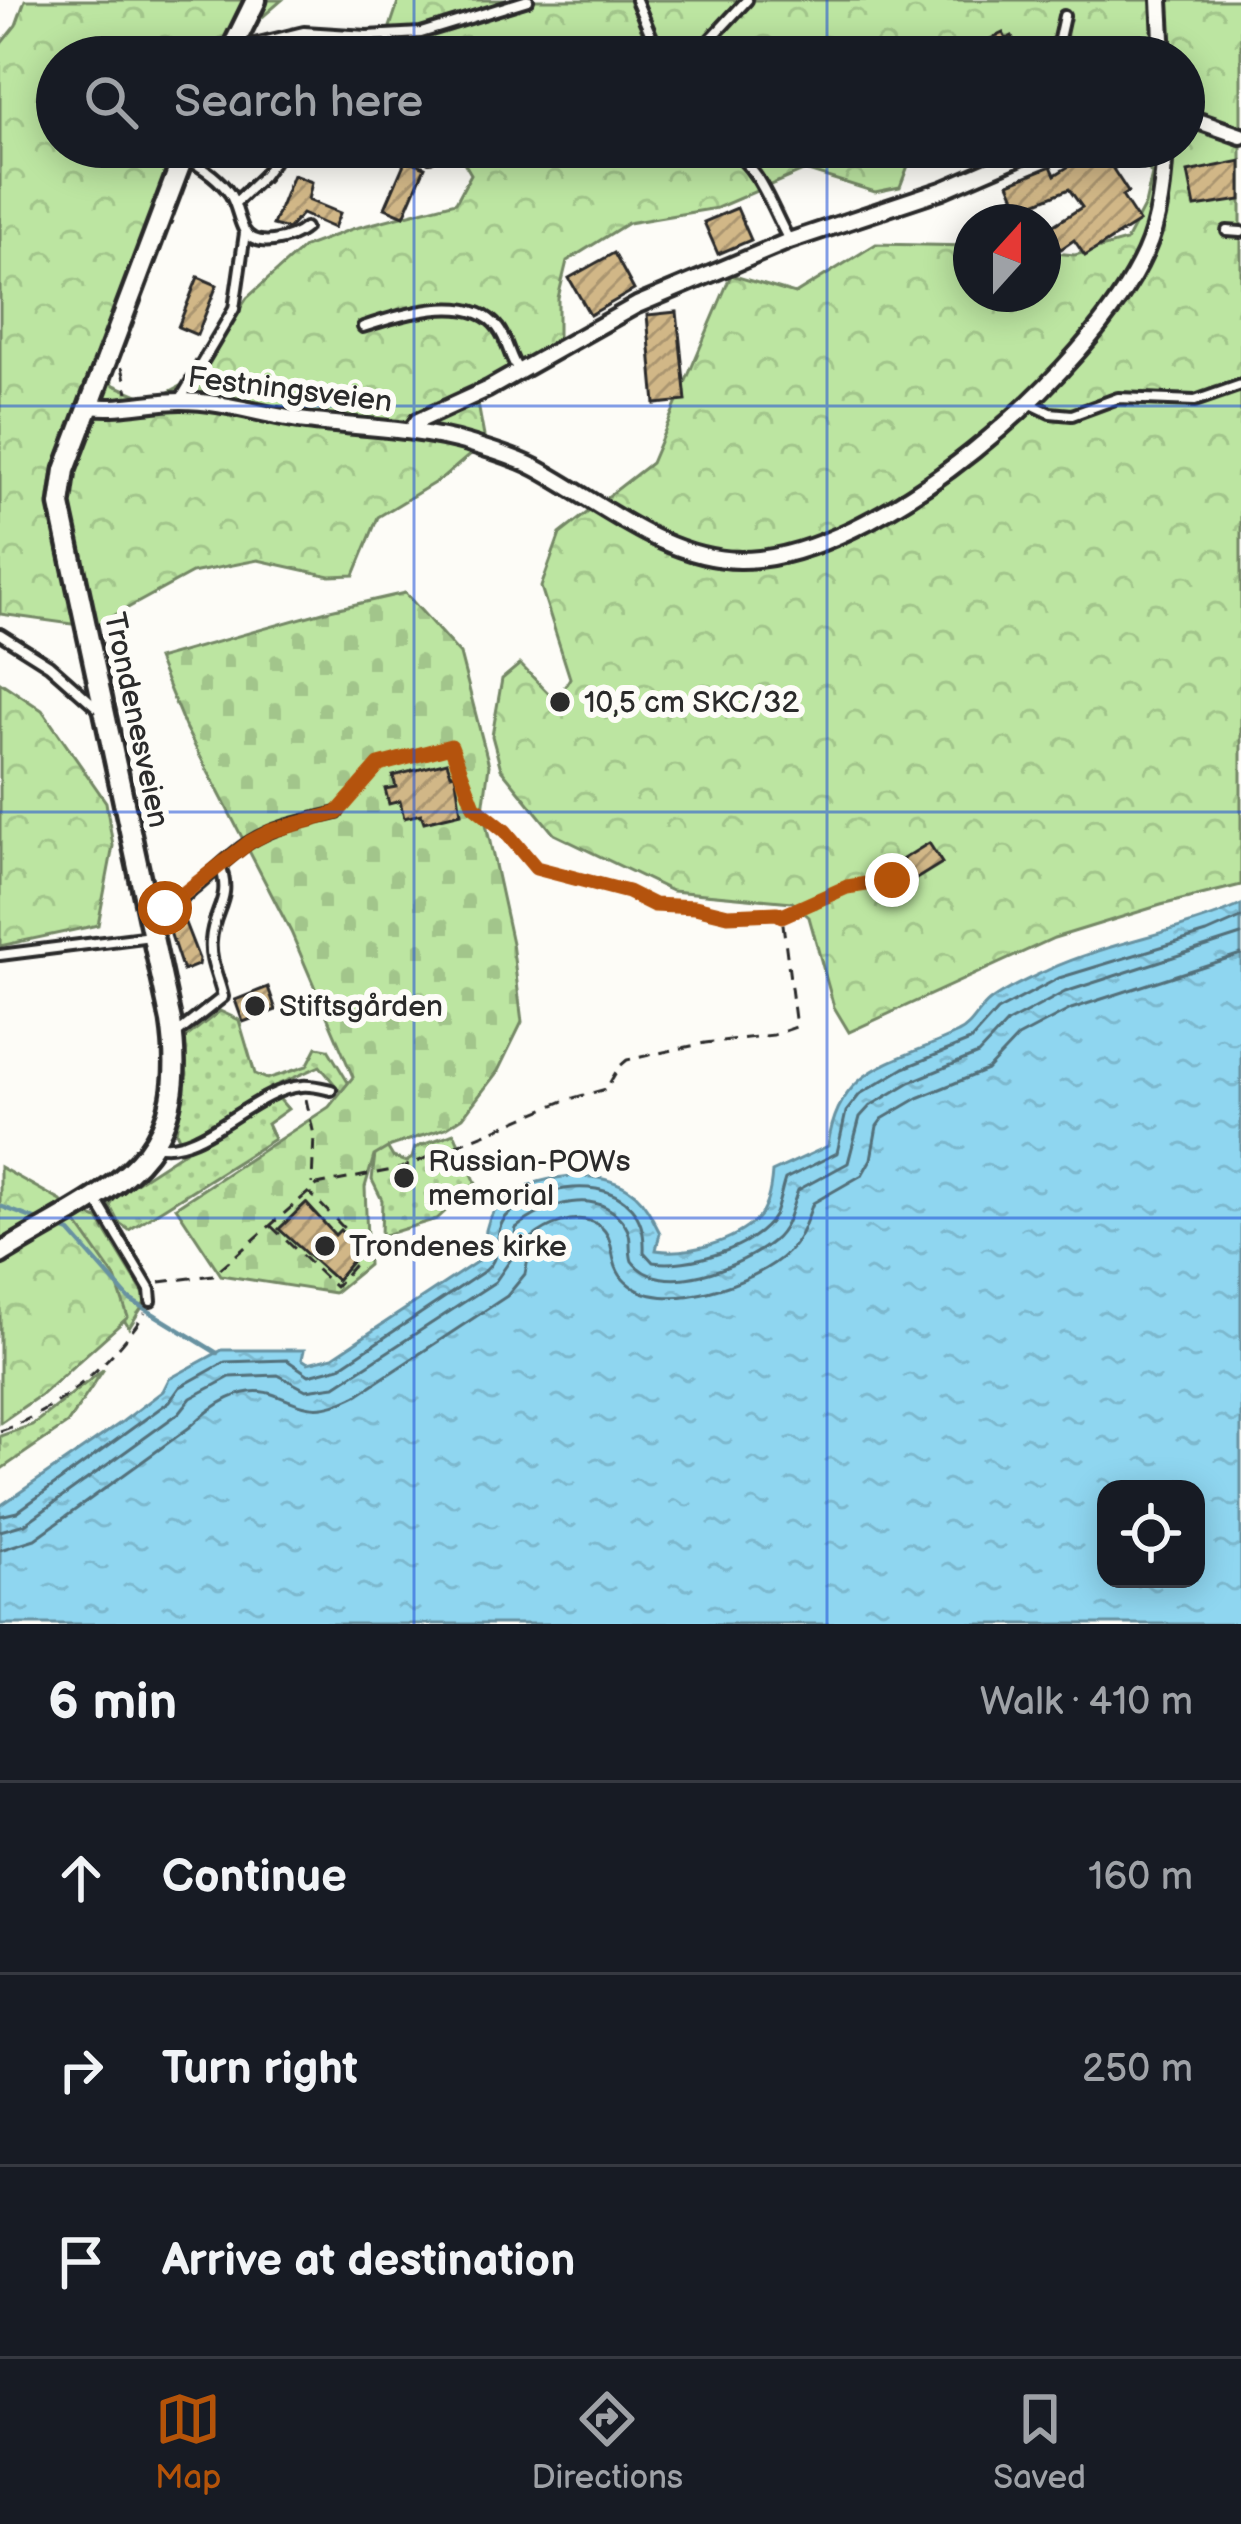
<!DOCTYPE html>
<html lang="en">
<head>
<meta charset="utf-8">
<style>
	body { margin:0; font-family:"Balsamiq Sans",sans-serif; background:#20242c; color:#f1f3f6 }
	.controls { position:absolute; right:36px; bottom:36px; display:grid; overflow:hidden; border-radius:24px; box-shadow:0 6px 30px #0003 }
	.controls button { width:108px; height:108px; display:grid; place-items:center; padding:0; border:0; border-bottom:3px solid #363941; background:#171b24; color:#f1f3f6; font:60px sans-serif }
	.compass { position:absolute; left:953px; top:204px; width:108px; height:108px; border-radius:50%; background:#171b24; box-shadow:0 6px 30px #0003; rotate:21deg }
	.stop { position:absolute; width:36px; height:36px; margin:-27px; border:9px solid #b45309; border-radius:50%; background:#fff }
	.stop.end { background:#b45309; border-color:#fff; box-shadow:0 3px 12px #0008 }
	.list { margin:0; padding:0; list-style:none }
	h2 { display:flex; justify-content:space-between; align-items:center; height:156px; margin:0; padding:0 48px; font-size:51px }
	h2 small { font-size:39px; font-weight:400; color:#9ea1a6 }
	.list li { display:grid; grid-template-columns:78px 1fr auto; gap:36px; align-items:center; box-sizing:border-box; height:192px; padding:0 48px; border-top:3px solid #363941 }
	.list b { display:block; font-size:45px; white-space:nowrap }
	.list em { font-size:39px; font-style:normal; color:#9ea1a6 }
	.icon { flex:none; width:66px; height:66px; fill:none; stroke:currentColor; stroke-width:2; stroke-linecap:round; stroke-linejoin:round }
	.map { position:relative; flex:none; width:1241px; height:1624px; overflow:hidden }
	.search { position:absolute; background:#171b24; box-shadow:0 6px 30px #0003; left:36px; right:36px; top:36px; height:132px; display:flex; align-items:center; gap:30px; box-sizing:border-box; padding:0 42px; border-radius:66px; color:#9ea1a6; font-size:45px }
	.sheet { height:732px; background:#171b24 }
	nav { display:flex; justify-content:space-around; align-items:center; box-sizing:border-box; height:168px; border-top:3px solid #363941; background:#171b24; font-size:33px; color:#9ea1a6 }
	nav a { display:grid; justify-items:center; gap:6px }
	nav .on { color:#b45309 }
	.map>svg:first-child { display:block }
	.grass { fill:url(#grass-dots); stroke:#748866; stroke-width:3 }
	.forest { fill:url(#forest-crowns); stroke:#748866; stroke-width:3 }
	.cemetery { fill:url(#cemetery-stones); stroke:#748866; stroke-width:3 }
	.water { fill:url(#water-ripples); stroke:#6792a1; stroke-width:3; fill-rule:evenodd }
	.lines { fill:none; stroke-linecap:round; stroke-linejoin:round }
	.shore { stroke:#536f7a; stroke-width:3 }
	.stream { stroke:#6792a1; stroke-width:4.5 }
	.building { fill:url(#building-hatch); stroke:#2b2b2b; stroke-width:3 }
	.lane-casing { stroke:#2b2b2b; stroke-width:16 }
	.street-casing { stroke:#2b2b2b; stroke-width:22 }
	.secondary-casing { stroke:#2b2b2b; stroke-width:27 }
	.path { stroke:#2b2b2b; stroke-width:3; stroke-dasharray:12 9; stroke-linecap:butt }
	.lane { stroke:#fdfcf7; stroke-width:8 }
	.street { stroke:#fdfcf7; stroke-width:14 }
	.secondary { stroke:#fdfcf7; stroke-width:18 }
	.route { stroke:#b45309; stroke-width:15 }
	.grid { fill:none; stroke:#1d4ed8; stroke-width:3; stroke-opacity:0.55 }
	.poi-dot { fill:#2b2b2b; stroke:#fdfcf7; stroke-width:4.5 }
	.labels { text-anchor:middle; stroke-width:12; stroke-linejoin:round; paint-order:stroke }
	.street-label { font-size:30px; fill:#2b2b2b; stroke:#fdfcf7 }
	.poi-label { font-size:30px; fill:#2b2b2b; stroke:#fdfcf7; text-anchor:start }
</style>
</head>
<body>
<div class="map">
<svg width="1241" height="1624" viewBox="0 0 1241 1624">
	<defs>
		<pattern id="grass-dots" width="8" height="8" patternUnits="userSpaceOnUse" patternTransform="scale(3)"><rect width="8" height="8" fill="#bce5a1"/><path d="M2 2h.1M6 6h.1" fill="none" stroke="#a2c58b" stroke-width="1.8" stroke-linecap="round"/></pattern>
		<pattern id="forest-crowns" width="20" height="18" patternUnits="userSpaceOnUse" patternTransform="scale(3)"><rect width="20" height="18" fill="#bce5a1"/><path d="M2 6a3 3 0 1 1 6 0M12 15a3 3 0 1 1 6 0" fill="none" stroke="#a2c58b"/></pattern>
		<pattern id="cemetery-stones" width="16" height="16" patternUnits="userSpaceOnUse" patternTransform="scale(3)"><rect width="16" height="16" fill="#bce5a1"/><path d="M2 7V4a2 2 0 0 1 4 0v3zM10 15v-3a2 2 0 0 1 4 0v3z" fill="#a2c58b"/></pattern>
		<pattern id="water-ripples" width="26" height="14" patternUnits="userSpaceOnUse" patternTransform="scale(3)"><rect width="26" height="14" fill="#8fd6f0"/><path d="M2 4q2-2 4 0t4 0M15 11q2-2 4 0t4 0" fill="none" stroke="#7cb8ce"/></pattern>
		<pattern id="building-hatch" width="6" height="6" patternUnits="userSpaceOnUse" patternTransform="scale(3)"><rect width="6" height="6" fill="#d1b787"/><path d="M-1 1l2-2M0 6l6-6M5 7l2-2" fill="none" stroke="#aa956f"/></pattern>
	</defs>
	<rect width="100%" height="100%" fill="#fdfcf7"/>
	<filter id="ink" filterUnits="userSpaceOnUse"><feTurbulence type="fractalNoise" baseFrequency=".00833" numOctaves="2"/><feDisplacementMap in="SourceGraphic" scale="24" xChannelSelector="R" yChannelSelector="G"/><feConvolveMatrix kernelMatrix="1 2 1 2 8 2 1 2 1" color-interpolation-filters="sRGB"/></filter>
	<g filter="url(#ink)">
		<path class="grass" d="M 220,1011 L 239,1020 L 255,1074 L 267,1079 L 307,1066 L 317,1047 L 328,1049 L 393,1157 L 406,1162 L 412,1158 L 415,1148 L 454,1133 L 476,1183 L 437,1219 L 381,1236 L 382,1200 L 372,1180 L 377,1137 L 320,1066 L 270,1088 L 288,1109 L 267,1124 L 274,1139 L 129,1230 L 118,1222 L 110,1206 L 117,1195 L 185,1151 L 176,1131 L 185,1090 L 183,1045 L 185,1038 Z
			M 85,1214 L 98,1219 L 147,1299 L 129,1328 L 65,1225 Z
			M 104,1369 L 67,1424 L 0,1470 L 0,1436 L 32,1425 Z"/>
		<path class="forest" d="M 25,0 L 282,0 L 216,57 L 57,57 L 57,147 L 182,147 L 100,364 L 114,385 L 152,401 L 195,378 L 247,298 L 304,247 L 352,229 L 456,202 L 471,174 L 455,147 L 915,147 L 900,187 L 875,192 L 805,170 L 717,208 L 628,223 L 567,261 L 558,298 L 558,343 L 494,377 L 476,393 L 485,442 L 444,477 L 378,517 L 354,575 L 330,576 L 258,560 L 192,573 L 93,627 L 0,614 L 0,45 L 16,25 Z
			M 399,0 L 1241,0 L 1241,885 L 1161,905 L 1054,938 L 849,1032 L 834,1007 L 809,917 L 792,902 L 672,891 L 554,834 L 501,769 L 492,736 L 502,679 L 520,664 L 556,701 L 570,678 L 541,587 L 560,534 L 651,463 L 731,275 L 795,294 L 876,244 L 971,246 L 971,294 L 1043,294 L 1043,252 L 1075,255 L 1126,241 L 1145,205 L 1152,174 L 1130,147 L 1184,147 L 1184,57 L 402,57 L 388,33 Z
			M 0,682 L 42,710 L 106,802 L 113,846 L 98,925 L 0,946 Z
			M 0,1167 L 61,1201 L 115,1278 L 128,1317 L 42,1394 L 0,1423 Z"/>
		<path class="cemetery" d="M 405,593 L 460,654 L 489,765 L 483,810 L 512,943 L 522,1022 L 498,1071 L 463,1117 L 446,1128 L 391,1146 L 374,1156 L 365,1187 L 368,1265 L 334,1293 L 221,1275 L 176,1207 L 329,1107 L 353,1077 L 291,932 L 186,729 L 157,659 L 330,610 Z"/>
		<path class="water" d="M 1241,905 L 1241,1624 L 0,1624 L 0,1506 L 122,1422 L 163,1391 L 169,1379 L 222,1350 L 304,1350 L 302,1359 L 308,1363 L 333,1357 L 478,1261 L 486,1249 C 474,1181 590,1156 635,1194 C 647,1205 653,1220 660,1233 L 656,1250 C 688,1255 734,1242 757,1219 C 768,1208 771,1186 772,1172 L 828,1146 C 838,1065 896,1063 958,1033 C 972,1027 978,1010 990,1001 C 1007,988 1029,979 1048,970 C 1109,942 1179,933 1241,905 ZM 1106,1489 L 1196,1489 L 1196,1579 L 1106,1579 Z"/>
		<g class="lines">
			<path class="shore" d="M 0,1516 L 17,1512 L 170,1401 L 180,1387 L 225,1362 L 287,1360 L 309,1375 L 340,1367 L 486,1270 C 505,1253 490,1229 510,1213 C 557,1174 648,1175 644,1252 L 653,1262 C 686,1268 757,1248 774,1216 C 779,1205 781,1191 785,1179 L 837,1153 L 846,1112 L 860,1094 L 904,1068 L 970,1041 L 997,1011 L 1059,978 L 1207,933 L 1241,918
				M 0,1531 L 25,1524 L 179,1413 L 191,1398 L 230,1377 L 278,1375 L 306,1390 L 335,1386 L 495,1282 L 511,1259 L 516,1228 C 545,1204 599,1185 625,1225 C 633,1236 628,1249 632,1261 C 660,1300 743,1266 773,1241 C 789,1228 791,1208 798,1190 L 848,1163 L 860,1117 L 870,1106 L 910,1082 L 978,1054 L 1007,1023 L 1065,992 L 1241,935
				M 0,1550 L 35,1539 L 190,1427 C 211,1407 243,1382 275,1395 C 310,1409 320,1414 357,1395 L 507,1296 L 525,1274 L 532,1238 C 547,1225 574,1214 593,1222 C 620,1234 605,1263 626,1282 C 662,1317 757,1283 788,1252 C 802,1238 806,1221 813,1203 L 862,1175 L 871,1159 L 877,1126 L 882,1119 L 918,1098 L 987,1070 L 1018,1037 L 1071,1009 L 1241,954"/>
			<path class="stream" d="M 0,1206 L 40,1221
				M 56,1227 L 70,1232 L 129,1299 L 217,1353"/>
		</g>
		<path class="building" d="M 1003,33 L 1006,39 L 1012,36 L 1019,51 L 1013,54 L 1014,57 L 952,57 Z
			M 1099,147 L 1114,147 L 1124,162 L 1113,169 L 1128,192 L 1122,196 L 1139,222 L 1085,256 L 1074,240 L 1061,249 L 1044,231 L 1082,207 L 1069,189 L 1020,209 L 1009,183 L 1051,166 L 1055,175 Z
			M 406,159 L 425,167 L 404,216 L 385,208 Z
			M 1241,161 L 1241,200 L 1195,207 L 1188,172 Z
			M 293,175 L 312,182 L 308,200 L 340,213 L 334,228 L 302,214 L 288,229 L 273,225 Z
			M 737,208 L 751,240 L 718,254 L 704,222 Z
			M 614,253 L 634,290 L 590,315 L 569,278 Z
			M 198,277 L 217,285 L 197,335 L 178,327 Z
			M 677,312 L 686,401 L 655,404 L 647,315 Z
			M 447,762 L 451,774 L 455,773 L 461,813 L 424,822 L 421,814 L 404,818 L 400,801 L 389,804 L 385,789 L 396,787 L 393,776 Z
			M 929,843 L 942,863 L 908,884 L 895,864 Z
			M 185,923 L 199,959 L 198,965 L 183,971 L 169,929 Z
			M 268,987 L 276,1010 L 243,1022 L 235,1000 Z
			M 306,1203 L 335,1235 L 340,1230 L 360,1251 L 336,1280 L 279,1229 Z"/>
		<g class="lines">
			<g class="lane-casing">
				<path id="lane" d="M 636,0 L 656,47
					M 389,36 L 396,57
					M 238,48 L 304,32 L 367,36 L 421,33 L 528,0
					M 694,57 L 747,0
					M 1055,57 L 1064,16
					M 427,147 L 430,156
					M 727,147 C 761,169 770,206 789,240
					M 185,158 C 203,167 218,177 230,194 C 237,205 238,219 244,230 C 255,250 291,240 305,228
					M 235,203 L 263,176 L 284,147
					M 1227,231 L 1241,232
					M 363,327 C 396,316 471,291 498,328 C 508,341 509,358 519,371
					M 180,400 L 234,309 L 245,233
					M 1029,403 L 1050,413 L 1072,415 L 1118,398 L 1195,401 L 1241,385
					M 0,634 L 49,665 L 101,711
					M 149,911 C 190,905 215,864 248,843 C 275,826 307,820 337,813
					M 0,955 L 151,936
					M 175,1035 L 223,997 C 219,978 209,961 211,941 C 213,909 233,900 220,866
					M 156,1145 C 202,1156 253,1089 302,1086 C 311,1085 322,1088 331,1090
					M 95,1198 L 150,1290 L 151,1301"/>
			</g>
			<g class="street-casing">
				<path id="street" d="M 1160,0 L 1163,57
					M 1184,116 L 1241,136
					M 91,406 C 121,410 151,401 181,401 C 224,401 265,416 307,421 C 361,428 415,428 468,443 C 490,450 516,457 536,468 C 601,503 664,559 740,560 C 875,561 1092,371 1145,253 C 1160,220 1163,183 1165,147
					M 411,431 L 418,421 L 488,389 L 637,305 L 789,241 L 942,190 L 1042,147"/>
			</g>
			<g class="secondary-casing">
				<path id="secondary" d="M 228,57 L 256,0
					M 0,1254 C 107,1188 193,1167 171,1021 L 60,505 L 65,470 L 187,147"/>
			</g>
			<path class="path" d="M 122,367 L 128,392
				M 783,916 L 847,887 L 892,880
				M 306,1099 L 314,1135 L 312,1184
				M 271,1226 L 335,1287 L 366,1251 L 310,1193
				M 160,1282 L 213,1275 L 317,1185 L 402,1168 L 566,1100 L 606,1089 L 619,1067 L 627,1060 L 705,1043 L 773,1035 L 796,1027 L 782,916 L 777,913 L 728,915 L 695,907 L 654,905 L 628,893 L 536,868 L 505,831 L 474,806 L 451,746 L 379,765 L 343,806
				M 0,1431 C 56,1412 112,1363 145,1313"/>
			<use href="#lane" class="lane"/>
			<use href="#street" class="street"/>
			<use href="#secondary" class="secondary"/>
		</g>
	</g>
	<g class="lines" filter="url(#ink)">
		<path class="route" d="M 165,908 L 250,842 L 271,831 L 337,813 L 379,765 L 451,746 L 474,806 L 505,831 L 536,868 L 628,892 L 654,905 L 695,907 L 728,915 L 777,913 L 782,916 L 847,887 L 892,880"/>
	</g>
	<path class="grid" d="M 414,0 L 414,57M 827,0 L 827,57M 414,147 L 414,1624M 827,147 L 827,1624M 0,406 L 1241,406M 0,812 L 1241,812M 0,1218 L 1241,1218"/>
	<g class="poi-dot">
		<circle cx="560" cy="702" r="12"/>
		<circle cx="255" cy="1006" r="12"/>
		<circle cx="404" cy="1178" r="12"/>
		<circle cx="325" cy="1246" r="12"/>
	</g>
	<g class="labels">
		<g class="street-label">
			<text transform="translate(290 389) rotate(7)" y="10">Festningsveien</text>
			<text transform="translate(137 720) rotate(78)" y="10">Trondenesveien</text>
		</g>
		<g class="poi-label">
			<text x="584" y="712">10,5 cm SKC/32</text>
			<text x="279" y="1016">Stiftsgården</text>
			<text x="428" y="1171">Russian-POWs<tspan x="428" dy="34">memorial</tspan></text>
			<text x="349" y="1256">Trondenes kirke</text>
		</g>
	</g>
</svg>
<div class="controls">
<button><svg class="icon" aria-label="locate" viewBox="0 0 24 24"><circle cx="12" cy="12" r="6"/><path d="M12 2v4M12 18v4M2 12h4M18 12h4"/></svg></button>
</div>
<svg class="compass" viewBox="-18 -18 36 36"><path d="M0-13l5 13h-10z" fill="#e53935"/><path d="M0 13l5-13h-10z" fill="#9ea1a6"/></svg>
<div class="stop" style="left:165px;top:908px"></div>
<div class="stop end" style="left:892px;top:880px"></div>
<div class="search"><svg class="icon" aria-label="search" viewBox="0 0 24 24"><circle cx="10" cy="10" r="6"/><path d="M15 15l6 6"/></svg>Search here</div>
</div>
<section class="sheet">
<h2>6 min<small>Walk · 410 m</small></h2>
<ul class="list">
<li><svg class="icon" aria-label="ahead" viewBox="0 0 24 24"><path d="M12 20V5M6 11l6-6 6 6"/></svg><div><b>Continue</b></div><em>160 m</em></li>
<li><svg class="icon" aria-label="right" viewBox="0 0 24 24"><path d="M7 20v-9h11M14 6l5 5-5 5"/></svg><div><b>Turn right</b></div><em>250 m</em></li>
<li><svg class="icon" aria-label="arrive" viewBox="0 0 24 24"><path d="M6 21V4h12l-3 4 3 4H6"/></svg><div><b>Arrive at destination</b></div></li>
</ul>
</section>
<nav>
<a class="on"><svg class="icon" aria-label="map" viewBox="0 0 24 24"><path d="M3 6l6-2 6 2 6-2v14l-6 2-6-2-6 2zM9 4v14M15 6v14"/></svg>Map</a>
<a><svg class="icon" aria-label="directions" viewBox="0 0 24 24"><path d="M12 3l9 9-9 9-9-9zM9 14v-3h6M13 9l2 2-2 2"/></svg>Directions</a>
<a><svg class="icon" aria-label="saved" viewBox="0 0 24 24"><path d="M7 4h10v16l-5-4-5 4z"/></svg>Saved</a>
</nav>
</body>
</html>
